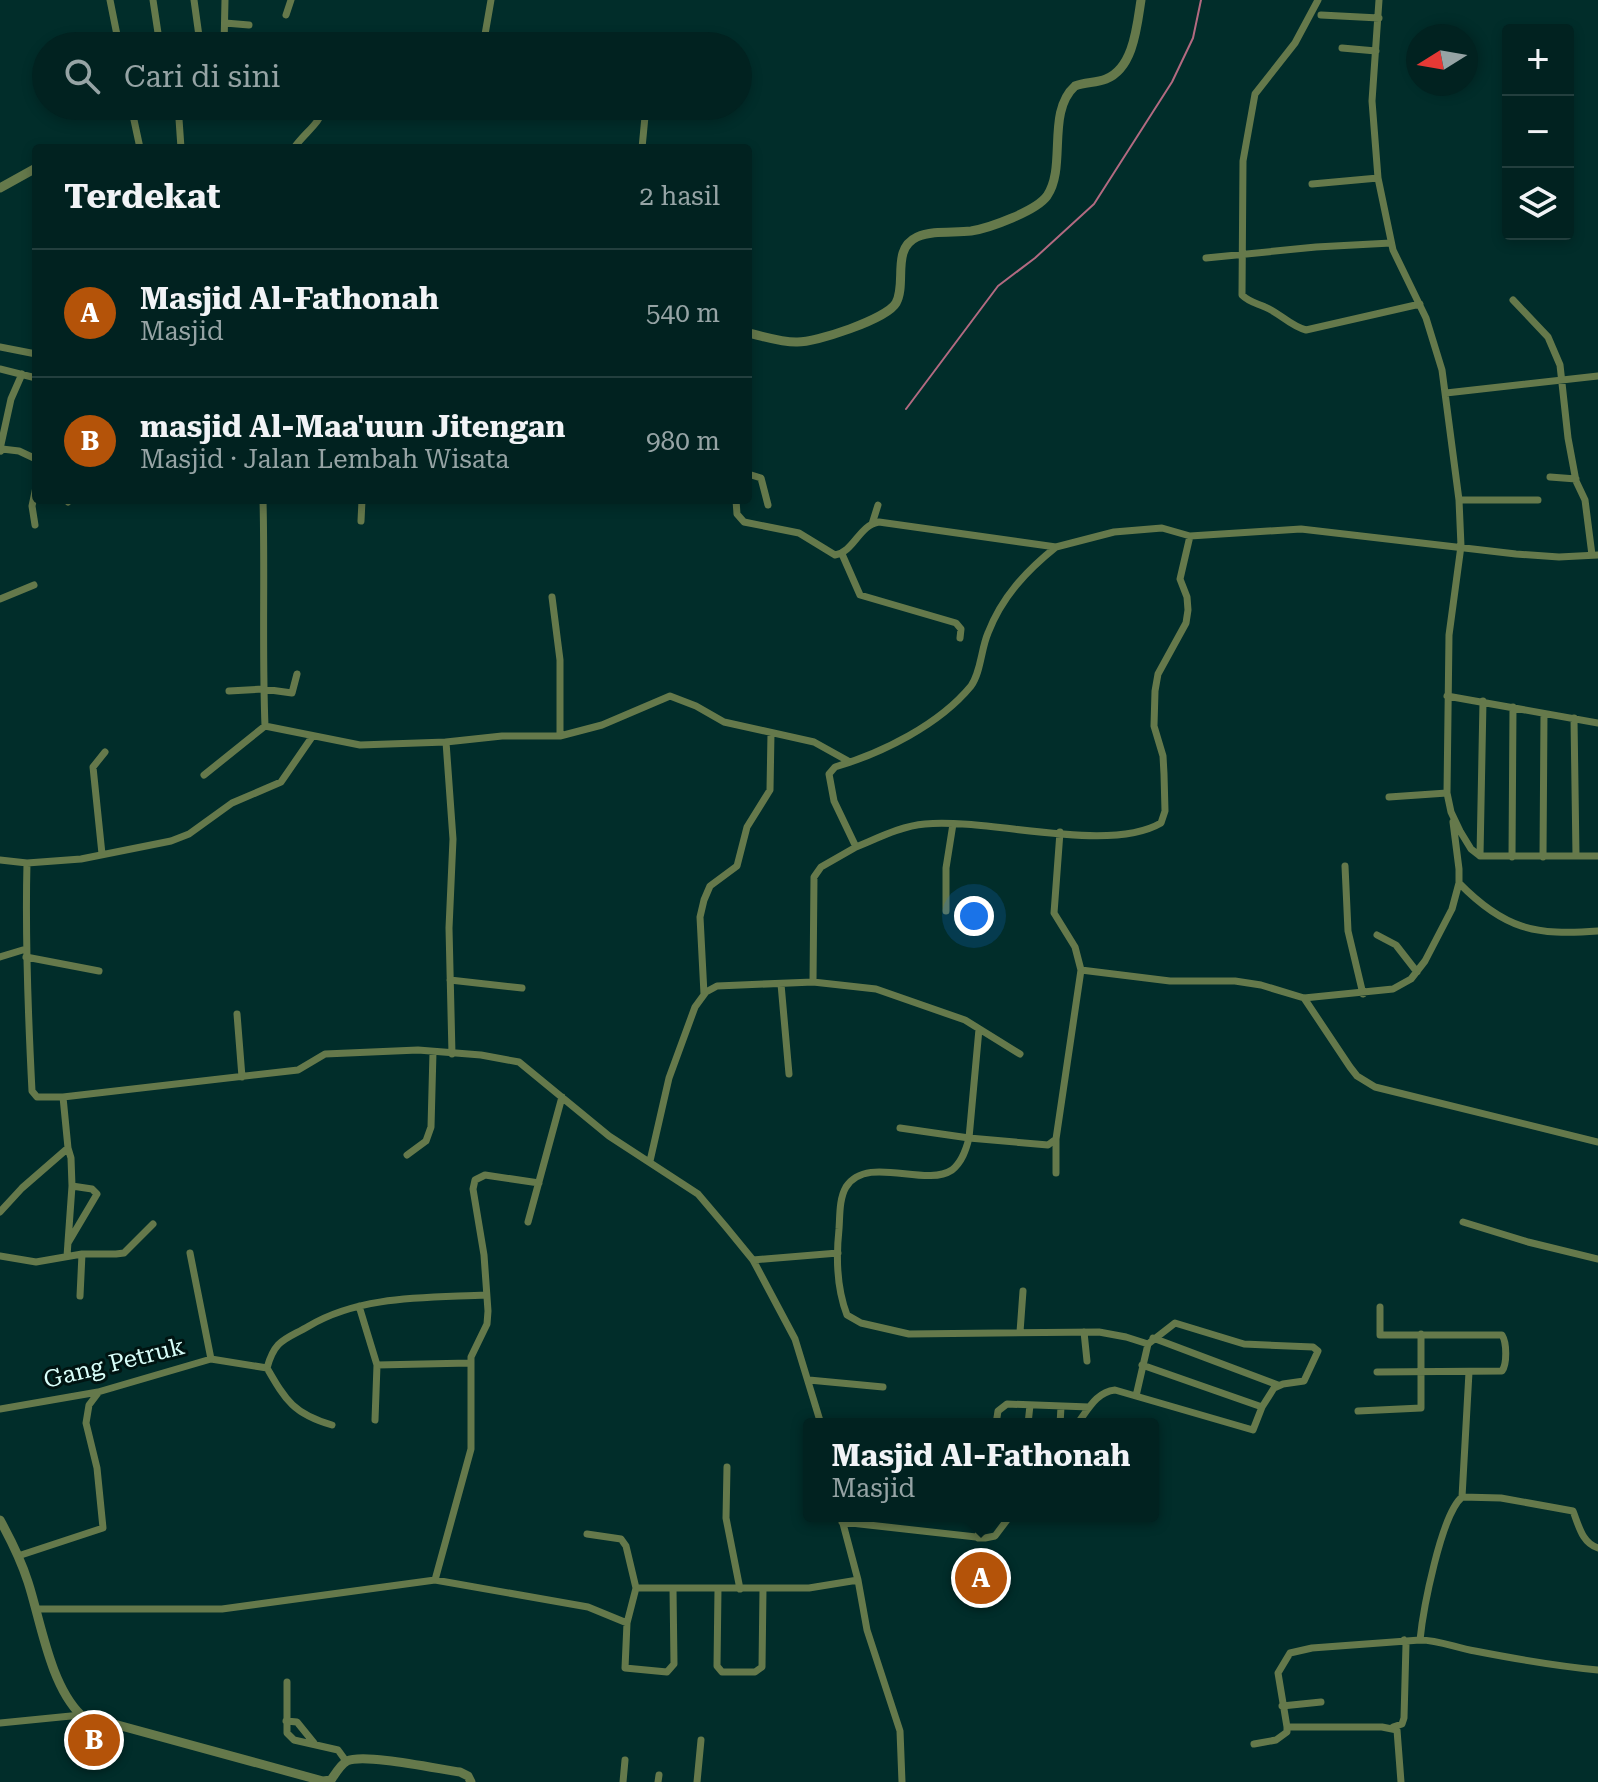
<!DOCTYPE html>
<html lang="id">
<head>
<meta charset="utf-8">
<style>
	body { margin:0; font-family:"Roboto Serif",serif; background:#0b2a29; color:#f1f3f6 }
	.controls { position:absolute; right:24px; top:24px; display:grid; overflow:hidden; border-radius:8px; box-shadow:0 4px 12px #0003 }
	.controls button { width:72px; height:72px; display:grid; place-items:center; padding:0; border:0; border-bottom:2px solid #233f3e; background:#012220; color:#f1f3f6; font:40px sans-serif }
	.compass { position:absolute; left:1406px; top:24px; width:72px; height:72px; border-radius:50%; background:#012220; box-shadow:0 4px 12px #0003; rotate:259deg }
	.you { position:absolute; left:974px; top:916px; width:28px; height:28px; margin:-20px; border:6px solid #fff; border-radius:50%; background:#1a73e8; box-shadow:0 0 0 12px #1a73e833 }
	.badge { display:grid; place-items:center; width:52px; height:52px; border-radius:50%; background:#b45309; color:#fff; font-size:26px; font-weight:700 }
	.pin { position:absolute; translate:-50% -50%; border:4px solid #fff; box-shadow:0 2px 8px #0006 }
	.popup { position:absolute; left:803px; top:1418px; width:356px; height:104px; box-sizing:border-box; display:grid; place-content:center; border-radius:8px; background:#012220; filter:drop-shadow(0 2px 6px #0005); font-size:26px; white-space:nowrap; color:#96a4a5 }
	.popup b { font-size:30px; color:#f1f3f6 }
	.popup::after { content:''; position:absolute; left:50%; top:100%; margin-left:-16px; border:16px solid transparent; border-top-color:#012220 }
	.list { margin:0; padding:0; list-style:none }
	h2 { display:flex; justify-content:space-between; align-items:center; height:104px; margin:0; padding:0 32px; font-size:34px }
	h2 small { font-size:26px; font-weight:400; color:#96a4a5 }
	.list li { display:grid; grid-template-columns:52px 1fr auto; gap:24px; align-items:center; box-sizing:border-box; height:128px; padding:0 32px; border-top:2px solid #233f3e }
	.list b { display:block; font-size:30px; white-space:nowrap }
	.list p { margin:0; font-size:26px; white-space:nowrap; color:#96a4a5 }
	.list em { font-size:26px; font-style:normal; color:#96a4a5 }
	.icon { flex:none; width:44px; height:44px; fill:none; stroke:currentColor; stroke-width:2; stroke-linecap:round; stroke-linejoin:round }
	.map { position:relative; flex:none; width:1598px; height:1782px; overflow:hidden }
	.search { position:absolute; background:#012220; box-shadow:0 4px 12px #0003; left:32px; top:32px; width:720px; height:88px; display:flex; align-items:center; gap:20px; box-sizing:border-box; padding:0 28px; border-radius:44px; color:#96a4a5; font-size:30px }
	.panel { position:absolute; background:#012220; box-shadow:0 4px 12px #0003; left:32px; top:144px; width:720px; height:360px; border-radius:8px }
	.map>svg:first-child { display:block }
	.lines { fill:none; stroke-linecap:round; stroke-linejoin:round }
	.stream { stroke:#b26a81; stroke-width:2 }
	.minor { stroke:#65794b; stroke-width:7 }
	.tertiary { stroke:#65794b; stroke-width:9 }
	.labels { text-anchor:middle; stroke-width:6; stroke-linejoin:round; paint-order:stroke }
	.street-label { font-size:24px; fill:#d8fef9; stroke:#001412 }
</style>
</head>
<body>
<div class="map">
<svg width="1598" height="1782" viewBox="0 0 1598 1782">
	<rect width="100%" height="100%" fill="#012d2a"/>
	<g class="lines">
		<path class="stream" d="M 906,409 L 998,286 L 1035,258 L 1094,204 L 1172,82 L 1193,38 L 1201,0"/>
		<path class="minor" d="M 110,0 L 119,45
			M 153,0 L 160,46
			M 1318,0 L 1295,43 L 1255,94 L 1243,161 L 1242,295 C 1249,302 1256,303 1265,307 C 1280,313 1290,326 1306,330 L 1420,304
			M 1379,0 L 1372,101 L 1378,178 L 1393,250 L 1426,318 L 1442,370 L 1459,500 L 1461,546 L 1449,635 L 1447,793 L 1451,812 L 1460,831 L 1471,849 L 1480,856 L 1598,856
			M 286,15 L 291,0
			M 1321,15 L 1379,18
			M 225,23 L 249,25
			M 159,45 L 199,36 L 194,0
			M 224,46 L 225,0
			M 483,46 L 491,0
			M 1342,48 L 1376,51
			M 131,106 L 140,148
			M 174,106 L 179,119 L 181,148
			M 294,148 C 305,132 319,125 325,106
			M 642,148 L 646,106
			M 1312,184 L 1378,178
			M 1206,258 L 1316,247 L 1391,243
			M 1513,300 L 1548,337 L 1560,365 L 1568,438 L 1576,481 L 1585,500 L 1592,555
			M 0,347 L 36,354
			M 0,369 L 36,378
			M 1446,393 L 1598,376
			M 0,449 L 11,399 L 22,374
			M 1,451 L 2,449 L 19,451 L 36,459
			M 748,474 L 761,478 L 768,505
			M 1550,477 L 1576,479
			M 67,500 L 68,502
			M 263,500 C 265,575 262,650 265,726 L 360,745 L 446,742 L 453,839 L 449,928 L 452,1054
			M 736,500 L 737,514 L 744,522 L 799,533 L 835,555 C 854,552 859,525 879,522 L 1056,547 L 1114,532 L 1162,528 L 1190,536 L 1301,529 L 1516,554 L 1559,557 L 1598,555
			M 1459,500 L 1538,500
			M 361,521 L 362,500
			M 872,524 L 878,505
			M 35,525 L 32,506 L 36,487
			M 842,554 L 860,595 L 956,623 L 961,629 L 960,638
			M 0,599 L 34,585
			M 229,691 L 263,689 L 292,693 L 297,674
			M 1447,696 L 1598,723
			M 1574,718 L 1576,856
			M 560,736 L 602,725 L 670,696 L 696,706 L 724,722 L 814,742 L 850,762
			M 446,742 L 502,736 L 560,736 L 560,660 L 552,597
			M 204,775 L 265,726
			M 1389,797 L 1447,793
			M 856,847 C 878,838 901,826 925,824 C 991,818 1108,854 1161,823 L 1165,811 L 1164,774 L 1163,756 L 1154,726 L 1155,691 L 1158,674 L 1186,623 L 1188,610 L 1187,597 L 1180,579 L 1190,536
			M 102,854 L 93,767 L 105,752
			M 1480,856 L 1483,701
			M 1512,857 L 1513,707
			M 1543,857 L 1544,714
			M 0,860 L 27,863 C 25,939 28,1014 32,1091 L 37,1097 L 63,1097 L 298,1070 L 325,1054 L 418,1050 L 481,1055 L 519,1062 L 609,1136 L 698,1194 L 726,1227 L 753,1260 L 795,1339 L 821,1424
			M 27,863 L 81,859 L 171,841 L 189,834 L 232,803 L 281,782 L 312,737
			M 1345,866 L 1348,931 L 1363,994
			M 1459,883 C 1504,929 1535,936 1598,931
			M 946,911 L 946,868 L 953,824
			M 1377,935 L 1396,945 L 1417,972
			M 0,957 L 26,949
			M 26,957 L 99,971
			M 1081,970 L 1170,981 L 1235,981 L 1261,985 L 1304,998 L 1393,989 L 1411,979 L 1425,961 L 1452,909 L 1459,883 L 1459,869 L 1453,822
			M 450,980 L 522,988
			M 813,982 L 814,877 L 821,867 L 856,847 L 834,801 L 829,774 L 835,767 C 882,753 939,725 971,686 C 981,672 981,649 988,633 C 1002,597 1026,571 1056,547
			M 781,984 L 789,1074
			M 704,994 L 700,917 L 704,900 L 710,886 L 737,866 L 747,827 L 770,790 L 771,733
			M 1304,998 L 1350,1067 L 1357,1076 L 1375,1087 L 1598,1142
			M 237,1014 L 242,1077
			M 979,1029 L 969,1138 C 966,1150 962,1162 952,1170 C 925,1188 867,1154 846,1187 C 839,1199 840,1216 839,1229 C 836,1257 837,1289 847,1315 L 861,1323 L 909,1334 L 1099,1332 L 1126,1337 L 1148,1344
			M 900,1128 L 969,1138 L 1048,1145 L 1056,1139 L 1081,970 L 1075,947 L 1054,913 L 1060,832
			M 68,1148 L 71,1158 L 72,1186 L 92,1189 L 97,1194 L 68,1243
			M 407,1155 L 426,1141 L 431,1127 L 433,1052
			M 650,1161 L 669,1078 L 695,1007 L 706,992 L 717,986 L 813,982 L 876,989 L 965,1020 L 1020,1054
			M 1056,1173 L 1056,1139
			M 0,1212 L 22,1188 L 68,1148 L 63,1097
			M 528,1222 L 562,1097
			M 1463,1222 L 1528,1242 L 1598,1259
			M 190,1253 L 211,1359
			M 0,1256 L 36,1262 L 82,1254 L 116,1254 L 124,1253 L 153,1224
			M 67,1256 L 72,1186
			M 753,1260 L 838,1253
			M 80,1296 L 82,1254
			M 359,1306 L 377,1365 L 375,1420
			M 1020,1332 L 1023,1291
			M 1084,1332 L 1087,1361
			M 1153,1338 L 1278,1385
			M 377,1365 L 470,1363
			M 1142,1365 L 1262,1407
			M 267,1368 C 286,1401 294,1414 332,1425
			M 1377,1372 L 1502,1371 C 1507,1364 1507,1343 1502,1335 L 1380,1335 L 1380,1307
			M 809,1380 L 883,1387
			M 0,1409 L 98,1392 L 211,1359 L 267,1368 C 275,1339 285,1340 309,1326 C 361,1295 427,1298 486,1295
			M 1358,1411 L 1421,1408 L 1421,1334
			M 996,1424 L 998,1411 L 1007,1404 L 1089,1407
			M 1028,1424 L 1030,1405
			M 1060,1424 L 1061,1407
			M 1077,1424 C 1088,1410 1096,1392 1115,1390 L 1253,1430 L 1262,1407 L 1274,1388 L 1283,1384 L 1304,1381 L 1318,1351 L 1313,1347 L 1244,1344 L 1175,1323 L 1148,1344 L 1136,1396
			M 727,1467 L 726,1518 L 740,1589
			M 1462,1497 L 1469,1372
			M 841,1516 L 858,1580 L 867,1630 L 900,1731 L 902,1782
			M 842,1522 L 985,1538 L 995,1536 L 1010,1516
			M 978,1538 L 982,1516
			M 1598,1548 C 1582,1543 1579,1526 1573,1511 L 1501,1498 L 1462,1497 C 1441,1515 1423,1610 1420,1640 C 1439,1640 1456,1648 1475,1651 C 1516,1659 1556,1666 1598,1670
			M 18,1556 L 103,1528 L 97,1468 L 86,1423 L 89,1405 L 98,1393
			M 435,1580 L 471,1449 L 471,1357 L 487,1324 L 488,1311 L 484,1255 L 473,1189 L 475,1180 L 485,1175 L 539,1183
			M 636,1588 L 809,1588 L 858,1580
			M 718,1589 L 717,1666 L 722,1672 L 755,1672 L 762,1667 L 763,1589
			M 36,1609 L 222,1609 L 435,1580 L 588,1607 L 627,1623 L 636,1588 L 626,1546 L 621,1539 L 587,1534
			M 627,1623 L 625,1668 L 667,1672 L 674,1664 L 673,1588
			M 287,1682 L 287,1733 L 294,1740 L 338,1750 L 346,1761
			M 1282,1706 L 1321,1702
			M 286,1721 L 297,1722 L 314,1743
			M 0,1723 L 81,1715
			M 1393,1727 L 1402,1724 L 1404,1718 L 1406,1644 L 1404,1640
			M 1254,1744 L 1276,1740 L 1287,1732 L 1287,1727
			M 81,1745 L 84,1716
			M 623,1782 L 625,1760
			M 658,1782 L 659,1775
			M 697,1782 L 701,1740
			M 1401,1782 L 1397,1730 L 1382,1727 L 1287,1727 L 1278,1673 L 1290,1653 L 1312,1648 L 1420,1640"/>
		<path class="tertiary" d="M 0,188 L 36,168
			M 748,333 C 763,336 780,342 796,342 C 815,343 887,319 896,303 C 907,283 891,249 917,237 C 933,230 954,233 971,231 C 990,228 1036,211 1047,196 C 1067,167 1046,112 1075,86 C 1085,82 1096,83 1106,79 C 1134,68 1137,25 1141,0
			M 0,1520 C 11,1540 21,1560 28,1582 C 41,1622 50,1685 81,1715 L 323,1781 L 331,1780 C 335,1774 341,1764 347,1761 C 364,1753 438,1769 460,1772 L 468,1776 L 471,1782"/>
	</g>
	<g class="labels">
		<g class="street-label">
			<text transform="translate(114 1363) rotate(-14)" y="8">Gang Petruk</text>
		</g>
	</g>
</svg>
<div class="controls">
<button>+</button>
<button>−</button>
<button><svg class="icon" aria-label="layers" viewBox="0 0 24 24"><path d="M12 4l9 5-9 5-9-5zM3 14l9 5 9-5"/></svg></button>
</div>
<svg class="compass" viewBox="-18 -18 36 36"><path d="M0-13l5 13h-10z" fill="#e53935"/><path d="M0 13l5-13h-10z" fill="#96a4a5"/></svg>
<div class="you"></div>
<div class="pin badge" style="left:981px;top:1578px">A</div>
<div class="popup"><b>Masjid Al-Fathonah</b>Masjid</div>
<div class="pin badge" style="left:94px;top:1740px">B</div>
<div class="search"><svg class="icon" aria-label="search" viewBox="0 0 24 24"><circle cx="10" cy="10" r="6"/><path d="M15 15l6 6"/></svg>Cari di sini</div>
<section class="panel">
<h2>Terdekat<small>2 hasil</small></h2>
<ul class="list">
<li><span class="badge">A</span><div><b>Masjid Al-Fathonah</b><p>Masjid</p></div><em>540 m</em></li>
<li><span class="badge">B</span><div><b>masjid Al-Maa'uun Jitengan</b><p>Masjid · Jalan Lembah Wisata</p></div><em>980 m</em></li>
</ul>
</section>
</div>
</body>
</html>
